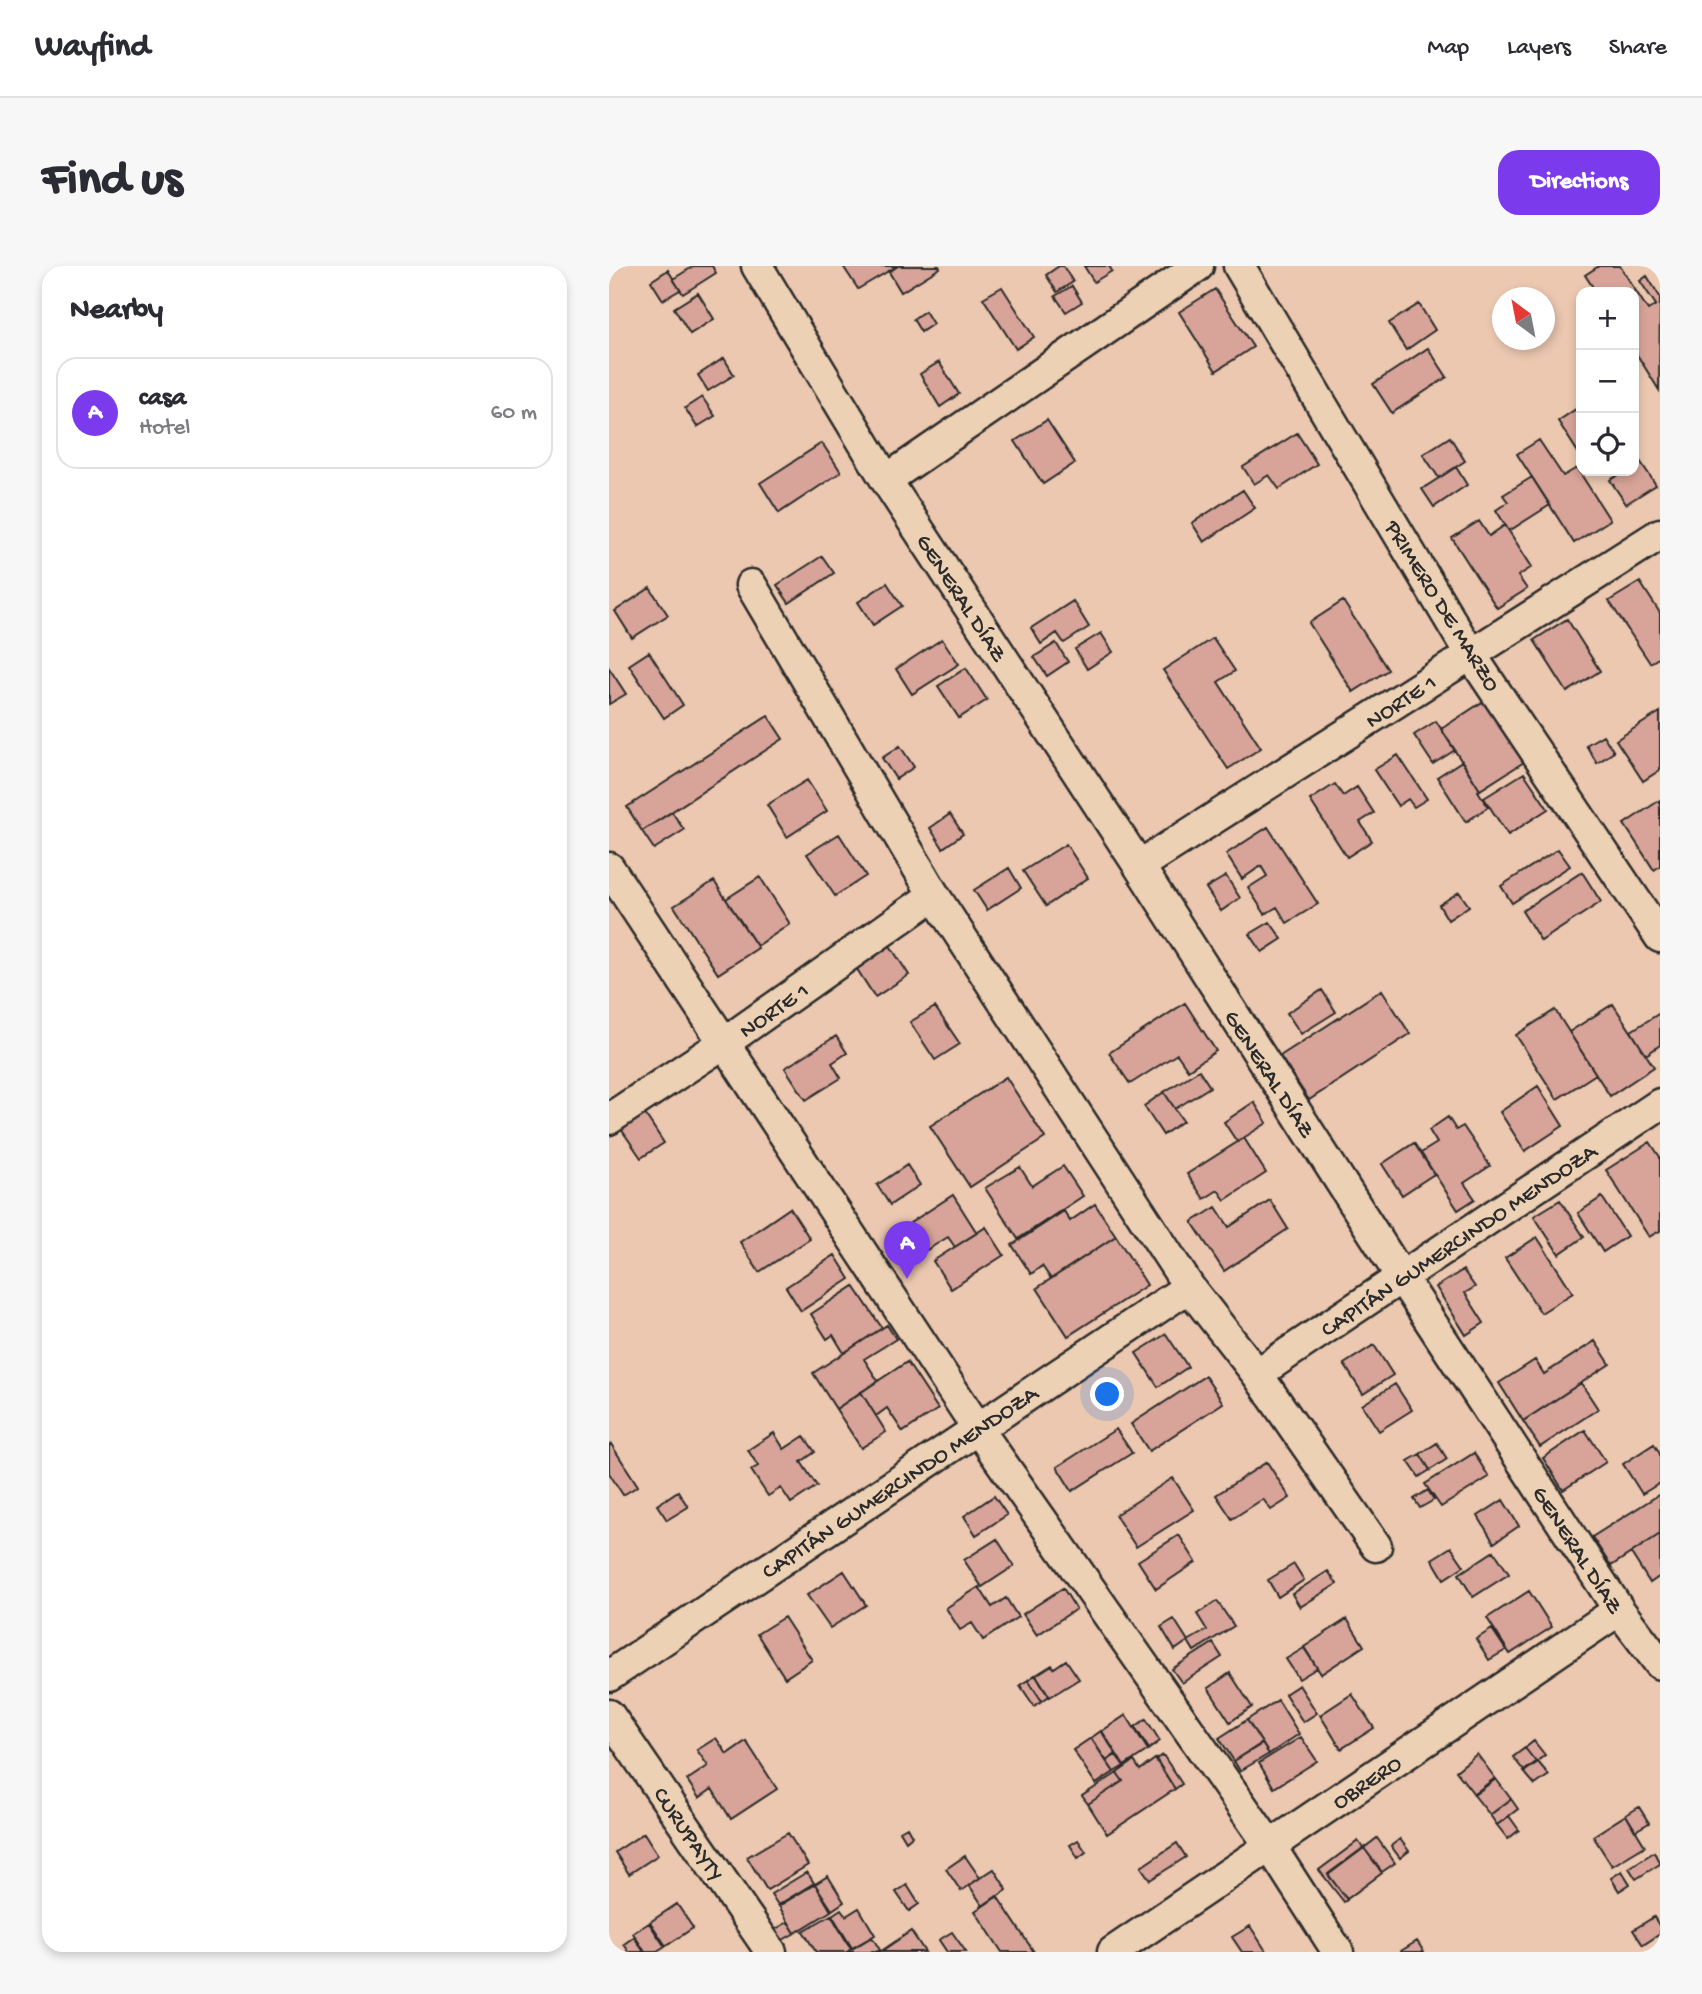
<!DOCTYPE html>
<html lang="en">
<head>
<meta charset="utf-8">
<style>
	body { margin:0; font-family:"Gochi Hand",sans-serif; background:#f7f7f7; color:#2b2b33 }
	.controls { position:absolute; right:21px; top:21px; display:grid; overflow:hidden; border-radius:14px; box-shadow:0 4px 10px #0003 }
	.controls button { width:63px; height:63px; display:grid; place-items:center; padding:0; border:0; border-bottom:2px solid #e1e1e2; background:#fff; color:#2b2b33; font:35px sans-serif }
	.compass { position:absolute; left:883px; top:21px; width:63px; height:63px; border-radius:50%; background:#fff; box-shadow:0 4px 10px #0003; rotate:328deg }
	.you { position:absolute; left:499px; top:1129px; width:24px; height:24px; margin:-18px; border:5px solid #fff; border-radius:50%; background:#1a73e8; box-shadow:0 0 0 10px #1a73e833 }
	.badge { display:grid; place-items:center; width:46px; height:46px; border-radius:50%; background:#7c3aed; color:#fff; font-size:23px; font-weight:700 }
	.pin { position:absolute; translate:-50% -58px; filter:drop-shadow(0 2px 4px #0008) }
	.pin::after { content:''; position:absolute; top:37px; width:24px; height:21px; background:inherit; clip-path:polygon(0 0,100% 0,50% 100%) }
	.list { margin:0; padding:0; list-style:none }
	h2 { display:flex; justify-content:space-between; align-items:center; height:91px; margin:0; padding:0 28px; font-size:30px }
	h2 small { font-size:23px; font-weight:400; color:#7c7c81 }
	.list li { display:grid; grid-template-columns:46px 1fr auto; gap:21px; align-items:center; box-sizing:border-box; height:112px; margin:0 14px 14px; padding:0 14px; border:2px solid #e1e1e2; border-radius:21px }
	.list b { display:block; font-size:26px; white-space:nowrap }
	.list p { margin:0; font-size:23px; white-space:nowrap; color:#7c7c81 }
	.list em { font-size:23px; font-style:normal; color:#7c7c81 }
	.icon { flex:none; width:38px; height:38px; fill:none; stroke:currentColor; stroke-width:2; stroke-linecap:round; stroke-linejoin:round }
	.map { position:relative; flex:none; width:1051px; height:1686px; overflow:hidden; border-radius:21px }
	header { display:flex; align-items:center; gap:42px; box-sizing:border-box; height:98px; padding:0 35px; background:#fff; border-bottom:2px solid #e1e1e2 }
	header strong { font-size:33px }
	nav { display:flex; gap:38px; margin-inline-start:auto; font-size:24px }
	.intro { display:flex; align-items:center; justify-content:space-between; box-sizing:border-box; height:168px; padding:0 42px }
	h1 { margin:0; font-size:49px }
	.button { padding:18px 32px; border-radius:21px; background:#7c3aed; color:#fff; font-size:24px; font-weight:700 }
	main { display:flex; gap:42px; padding:0 42px }
	aside { flex:1; background:#fff; border-radius:21px; box-shadow:0 4px 10px #0003 }
	.map>svg:first-child { display:block }
	.building { fill:#d8a499; stroke:#2b2b2b; stroke-width:2 }
	.lines { fill:none; stroke-linecap:round; stroke-linejoin:round }
	.minor-casing { stroke:#2b2b2b; stroke-width:35 }
	.minor { stroke:#edd1b4; stroke-width:30 }
	.labels { text-anchor:middle; stroke-width:6; stroke-linejoin:round; paint-order:stroke }
	.street-label { font-size:23px; fill:#2b2b2b; stroke:#edd1b4 }
</style>
</head>
<body>
<header>
<strong>Wayfind</strong>
<nav><a>Map</a><a>Layers</a><a>Share</a></nav>
</header>
<div class="intro"><h1>Find us</h1><a class="button">Directions</a></div>
<main>
<aside>
<h2>Nearby<small></small></h2>
<ul class="list">
<li><span class="badge">A</span><div><b>casa</b><p>Hotel</p></div><em>60 m</em></li>
</ul>
</aside>
<div class="map">
<svg width="1051" height="1686" viewBox="0 0 1051 1686">
	<rect width="100%" height="100%" fill="#ecc8b0"/>
	<filter id="ink" filterUnits="userSpaceOnUse"><feTurbulence type="fractalNoise" baseFrequency=".0143" numOctaves="2"/><feDisplacementMap in="SourceGraphic" scale="14" xChannelSelector="R" yChannelSelector="G"/><feConvolveMatrix kernelMatrix="1 2 1 2 8 2 1 2 1" color-interpolation-filters="sRGB"/></filter>
	<g filter="url(#ink)">
		<path class="building" d="M 85,0 L 103,0 L 107,7 L 74,28 L 64,13 Z
			M 234,0 L 288,0 L 249,23 Z
			M 289,0 L 330,0 L 331,2 L 292,26 L 280,6 Z
			M 450,0 L 454,0 L 464,16 L 448,26 L 437,9 Z
			M 475,0 L 500,0 L 503,5 L 485,16 Z
			M 990,0 L 1011,0 L 1039,44 L 1047,39 L 1031,15 L 1038,10 L 1051,31 L 1050,124 L 1025,84 L 1025,26 L 987,26 L 976,9 Z
			M 59,4 L 71,24 L 54,34 L 42,15 Z
			M 463,20 L 473,36 L 457,46 L 446,30 Z
			M 393,21 L 425,71 L 407,83 L 374,32 Z
			M 606,23 L 644,81 L 607,105 L 570,46 Z
			M 89,27 L 105,53 L 81,68 L 65,42 Z
			M 810,38 L 826,64 L 797,84 L 780,57 Z
			M 316,45 L 324,58 L 312,66 L 304,53 Z
			M 819,82 L 838,111 L 783,147 L 764,118 Z
			M 115,92 L 125,109 L 99,125 L 89,109 Z
			M 330,96 L 350,128 L 331,141 L 311,108 Z
			M 93,131 L 106,150 L 88,161 L 76,142 Z
			M 967,143 L 972,151 L 972,191 L 949,155 Z
			M 438,154 L 466,197 L 434,218 L 406,175 Z
			M 688,167 L 708,198 L 670,223 L 660,209 L 645,218 L 634,201 Z
			M 841,171 L 856,195 L 830,212 L 814,188 Z
			M 930,174 L 954,210 L 968,202 L 1001,254 L 965,277 L 908,188 Z
			M 213,177 L 232,206 L 170,247 L 151,217 Z
			M 1031,195 L 1047,219 L 1017,238 L 1001,214 L 1016,205 L 1025,205 L 1025,199 Z
			M 847,201 L 858,219 L 825,241 L 813,223 Z
			M 923,211 L 941,239 L 900,265 L 887,244 L 899,236 L 894,229 Z
			M 634,224 L 646,242 L 595,276 L 583,257 Z
			M 870,255 L 880,270 L 896,259 L 923,301 L 909,310 L 918,323 L 888,342 L 843,272 Z
			M 213,290 L 225,307 L 180,337 L 168,319 Z
			M 1031,316 L 1051,347 L 1051,391 L 1041,397 L 1000,335 Z
			M 278,317 L 293,340 L 264,359 L 249,336 Z
			M 41,322 L 59,349 L 23,372 L 6,345 Z
			M 464,335 L 480,361 L 455,377 L 448,367 L 432,378 L 422,362 Z
			M 734,335 L 779,404 L 744,426 L 700,357 Z
			M 958,353 L 991,405 L 958,426 L 925,374 Z
			M 492,367 L 504,386 L 478,403 L 466,383 Z
			M 604,372 L 626,405 L 609,416 L 652,482 L 619,503 L 554,404 Z
			M 333,373 L 350,398 L 303,428 L 287,403 Z
			M 447,377 L 459,396 L 438,410 L 425,391 Z
			M 40,386 L 74,439 L 55,452 L 20,399 Z
			M 0,402 L 17,428 L 0,438 Z
			M 357,402 L 378,434 L 350,452 L 329,420 Z
			M 875,435 L 915,496 L 871,524 L 832,463 Z
			M 1051,446 L 1051,504 L 1034,515 L 1007,474 Z
			M 159,450 L 174,473 L 33,565 L 18,541 Z
			M 827,455 L 846,484 L 824,498 L 805,469 Z
			M 994,469 L 1005,486 L 988,497 L 977,479 Z
			M 291,480 L 305,501 L 287,513 L 273,492 Z
			M 789,489 L 818,533 L 805,541 L 799,533 L 789,540 L 765,504 Z
			M 853,495 L 871,524 L 869,525 L 879,541 L 857,556 L 828,511 Z
			M 915,507 L 939,543 L 899,569 L 875,532 Z
			M 198,514 L 218,545 L 178,571 L 158,539 Z
			M 726,518 L 734,530 L 748,521 L 765,547 L 751,556 L 763,575 L 738,591 L 701,534 Z
			M 1051,534 L 1051,600 L 1045,604 L 1015,558 Z
			M 63,546 L 75,564 L 45,583 L 33,565 Z
			M 341,548 L 354,568 L 334,582 L 321,562 Z
			M 659,561 L 709,638 L 678,657 L 668,641 L 656,648 L 639,622 L 658,610 L 652,600 L 633,613 L 617,588 Z
			M 230,568 L 257,610 L 226,630 L 198,588 Z
			M 457,578 L 479,612 L 437,640 L 414,605 Z
			M 949,583 L 961,600 L 903,637 L 892,620 Z
			M 400,602 L 412,622 L 378,644 L 365,624 Z
			M 973,606 L 992,636 L 932,675 L 913,645 Z
			M 617,610 L 631,632 L 612,645 L 597,622 Z
			M 151,611 L 181,658 L 148,680 L 117,633 Z
			M 105,615 L 149,682 L 109,708 L 65,640 Z
			M 850,626 L 860,640 L 839,654 L 830,639 Z
			M 661,656 L 673,673 L 653,686 L 641,668 Z
			M 278,675 L 300,709 L 266,731 L 244,697 Z
			M 713,724 L 727,746 L 692,768 L 678,747 Z
			M 773,724 L 801,768 L 700,834 L 671,790 Z
			M 576,737 L 607,785 L 579,804 L 568,788 L 521,818 L 500,787 Z
			M 1004,738 L 1045,801 L 1001,830 L 960,766 Z
			M 326,741 L 351,778 L 326,794 L 301,756 Z
			M 946,744 L 987,808 L 948,833 L 907,769 Z
			M 1051,747 L 1051,779 L 1037,789 L 1022,765 Z
			M 227,770 L 238,787 L 223,797 L 232,812 L 197,834 L 176,802 Z
			M 590,804 L 601,821 L 566,843 L 555,826 Z
			M 397,811 L 436,872 L 361,921 L 321,860 Z
			M 929,820 L 954,860 L 916,885 L 891,846 Z
			M 555,826 L 574,855 L 554,869 L 535,840 Z
			M 645,836 L 658,857 L 628,876 L 615,856 Z
			M 36,848 L 55,877 L 32,892 L 12,863 Z
			M 839,851 L 847,864 L 854,860 L 881,900 L 855,917 L 866,933 L 849,944 L 812,887 L 828,877 L 820,864 Z
			M 635,872 L 657,907 L 616,934 L 609,924 L 595,933 L 578,908 Z
			M 1041,876 L 1051,891 L 1051,965 L 1040,971 L 997,904 Z
			M 805,877 L 825,908 L 793,929 L 773,898 Z
			M 298,899 L 311,919 L 281,939 L 268,919 Z
			M 454,900 L 474,930 L 409,973 L 376,922 L 411,901 L 423,920 Z
			M 344,929 L 368,967 L 346,981 L 339,971 L 318,984 L 301,957 Z
			M 993,931 L 1018,970 L 994,986 L 969,947 Z
			M 661,934 L 679,963 L 615,1005 L 583,956 L 607,941 L 620,961 Z
			M 951,934 L 975,971 L 950,988 L 925,950 Z
			M 486,938 L 507,970 L 442,1013 L 433,1000 L 422,1008 L 403,979 L 455,945 L 461,955 Z
			M 181,942 L 201,973 L 150,1006 L 131,976 Z
			M 377,961 L 395,989 L 342,1023 L 324,995 Z
			M 507,970 L 538,1019 L 459,1070 L 428,1022 Z
			M 928,971 L 964,1027 L 932,1047 L 896,992 Z
			M 226,989 L 241,1013 L 192,1045 L 177,1021 Z
			M 854,1004 L 866,1021 L 856,1027 L 875,1057 L 857,1069 L 827,1021 Z
			M 245,1020 L 273,1062 L 235,1087 L 224,1069 L 218,1073 L 202,1048 Z
			M 278,1059 L 287,1073 L 255,1093 L 269,1115 L 227,1143 L 204,1107 Z
			M 557,1068 L 579,1101 L 549,1121 L 527,1087 Z
			M 986,1075 L 1001,1098 L 914,1155 L 890,1117 L 926,1094 L 935,1108 Z
			M 765,1079 L 784,1109 L 754,1128 L 735,1098 Z
			M 298,1096 L 329,1143 L 294,1166 L 278,1142 L 267,1150 L 252,1126 Z
			M 596,1110 L 614,1137 L 540,1185 L 522,1158 Z
			M 972,1117 L 989,1143 L 931,1181 L 914,1155 Z
			M 786,1118 L 803,1144 L 770,1165 L 753,1139 Z
			M 252,1126 L 277,1166 L 252,1182 L 227,1143 Z
			M 507,1163 L 523,1187 L 463,1225 L 448,1201 Z
			M 976,1164 L 997,1196 L 954,1224 L 934,1192 Z
			M 165,1167 L 175,1183 L 195,1170 L 206,1186 L 192,1196 L 208,1220 L 182,1237 L 172,1222 L 159,1230 L 142,1204 L 149,1200 L 139,1184 Z
			M 828,1177 L 838,1193 L 821,1204 L 811,1188 Z
			M 2,1178 L 29,1220 L 14,1229 L 0,1207 L 0,1180 Z
			M 1045,1178 L 1051,1188 L 1051,1217 L 1033,1228 L 1014,1198 Z
			M 865,1187 L 880,1211 L 832,1241 L 816,1218 Z
			M 811,1188 L 821,1204 L 810,1211 L 799,1195 Z
			M 658,1196 L 681,1232 L 662,1244 L 654,1233 L 623,1253 L 607,1229 Z
			M 564,1212 L 585,1244 L 527,1281 L 506,1249 Z
			M 819,1224 L 825,1234 L 811,1242 L 805,1233 Z
			M 69,1225 L 79,1241 L 58,1254 L 48,1239 Z
			M 1051,1228 L 1051,1268 L 1002,1300 L 983,1271 Z
			M 385,1230 L 398,1249 L 367,1269 L 355,1250 Z
			M 894,1234 L 910,1260 L 885,1277 L 869,1250 Z
			M 1051,1268 L 1051,1310 L 1041,1317 L 1022,1287 Z
			M 570,1269 L 587,1296 L 547,1323 L 529,1295 Z
			M 388,1273 L 405,1300 L 373,1321 L 355,1294 Z
			M 842,1281 L 855,1300 L 835,1313 L 823,1293 Z
			M 885,1285 L 900,1308 L 864,1331 L 850,1308 Z
			M 685,1298 L 695,1314 L 669,1331 L 659,1314 Z
			M 235,1305 L 257,1339 L 221,1362 L 198,1329 Z
			M 719,1305 L 728,1318 L 691,1341 L 683,1328 Z
			M 370,1321 L 383,1341 L 397,1332 L 409,1351 L 374,1374 L 363,1357 L 351,1364 L 337,1342 Z
			M 454,1322 L 467,1343 L 428,1369 L 414,1348 Z
			M 920,1325 L 943,1361 L 901,1388 L 878,1352 Z
			M 608,1335 L 625,1360 L 585,1385 L 579,1375 L 598,1364 L 588,1348 Z
			M 175,1351 L 203,1394 L 176,1412 L 148,1368 Z
			M 565,1353 L 579,1375 L 566,1384 L 552,1361 Z
			M 738,1353 L 755,1380 L 712,1408 L 695,1381 Z
			M 883,1363 L 897,1384 L 880,1394 L 867,1373 Z
			M 604,1377 L 613,1391 L 573,1417 L 563,1403 Z
			M 695,1382 L 708,1402 L 690,1413 L 677,1393 Z
			M 457,1394 L 470,1413 L 441,1431 L 427,1409 L 443,1399 L 445,1402 Z
			M 621,1407 L 643,1441 L 621,1456 L 599,1422 Z
			M 426,1409 L 440,1430 L 433,1435 L 419,1414 Z
			M 419,1414 L 433,1435 L 425,1440 L 411,1419 Z
			M 690,1419 L 708,1447 L 694,1456 L 676,1428 Z
			M 743,1428 L 765,1462 L 732,1483 L 711,1449 Z
			M 669,1434 L 690,1468 L 660,1488 L 638,1454 Z
			M 517,1449 L 539,1484 L 515,1500 L 493,1465 Z
			M 537,1453 L 551,1475 L 540,1483 L 526,1461 Z
			M 638,1454 L 653,1477 L 625,1495 L 610,1472 Z
			M 492,1465 L 507,1488 L 497,1495 L 482,1472 Z
			M 692,1471 L 708,1495 L 665,1522 L 650,1497 Z
			M 107,1472 L 118,1488 L 137,1475 L 168,1523 L 122,1553 L 103,1523 L 90,1532 L 78,1514 L 99,1500 L 88,1484 Z
			M 482,1472 L 505,1506 L 487,1518 L 464,1484 Z
			M 925,1475 L 936,1489 L 927,1496 L 916,1482 Z
			M 653,1478 L 660,1488 L 631,1505 L 625,1495 Z
			M 916,1482 L 927,1496 L 915,1505 L 904,1491 Z
			M 868,1488 L 886,1512 L 865,1528 L 847,1505 Z
			M 507,1489 L 515,1500 L 505,1506 L 497,1495 Z
			M 554,1489 L 573,1518 L 566,1523 L 547,1493 Z
			M 546,1493 L 566,1523 L 498,1568 L 479,1538 L 514,1515 L 508,1507 L 525,1495 L 531,1504 Z
			M 929,1496 L 940,1509 L 926,1519 L 915,1506 Z
			M 508,1507 L 514,1515 L 479,1538 L 473,1530 Z
			M 887,1513 L 902,1533 L 881,1549 L 865,1529 Z
			M 902,1533 L 909,1543 L 888,1559 L 881,1549 Z
			M 1030,1541 L 1040,1557 L 1026,1565 L 1017,1549 Z
			M 1017,1549 L 1036,1580 L 1003,1600 L 984,1570 Z
			M 900,1550 L 910,1564 L 899,1573 L 888,1559 Z
			M 298,1561 L 303,1570 L 297,1575 L 291,1565 Z
			M 35,1567 L 49,1589 L 20,1608 L 6,1586 Z
			M 179,1567 L 199,1599 L 158,1624 L 138,1591 Z
			M 768,1572 L 786,1597 L 773,1606 L 755,1582 Z
			M 791,1573 L 800,1585 L 791,1592 L 782,1580 Z
			M 469,1574 L 477,1586 L 469,1592 L 461,1579 Z
			M 749,1575 L 754,1582 L 719,1608 L 738,1634 L 735,1636 L 710,1604 Z
			M 568,1577 L 577,1591 L 541,1614 L 532,1601 Z
			M 755,1582 L 773,1607 L 738,1633 L 719,1609 Z
			M 1045,1586 L 1051,1598 L 1027,1613 L 1020,1602 Z
			M 356,1590 L 371,1612 L 352,1625 L 337,1603 Z
			M 385,1603 L 398,1624 L 374,1640 L 360,1619 Z
			M 1013,1605 L 1021,1618 L 1010,1625 L 1002,1612 Z
			M 198,1606 L 205,1617 L 169,1639 L 162,1628 Z
			M 219,1610 L 235,1636 L 223,1644 L 206,1618 Z
			M 206,1618 L 222,1645 L 186,1667 L 170,1640 Z
			M 298,1619 L 310,1638 L 300,1645 L 287,1626 Z
			M 388,1630 L 425,1686 L 393,1686 L 366,1645 Z
			M 68,1638 L 84,1662 L 57,1680 L 41,1656 Z
			M 250,1642 L 266,1669 L 243,1682 L 223,1649 L 232,1643 L 237,1650 Z
			M 222,1649 L 242,1683 L 238,1686 L 207,1686 L 194,1665 Z
			M 1045,1651 L 1051,1661 L 1051,1668 L 1034,1679 L 1024,1664 Z
			M 179,1656 L 186,1667 L 172,1675 L 165,1664 Z
			M 40,1657 L 56,1681 L 48,1686 L 36,1686 L 24,1667 Z
			M 641,1660 L 657,1685 L 655,1686 L 633,1686 L 623,1671 Z
			M 302,1665 L 316,1686 L 271,1686 Z
			M 343,1666 L 357,1686 L 338,1686 L 330,1674 Z
			M 25,1671 L 35,1686 L 20,1686 L 15,1678 Z
			M 263,1671 L 271,1684 L 267,1686 L 238,1686 Z
			M 808,1675 L 815,1686 L 792,1686 L 792,1685 Z"/>
		<g class="lines">
			<g class="minor-casing">
				<path id="minor" d="M 148,0 L 277,214 L 530,600 L 793,1012 L 1010,1344 L 1051,1398
					M 630,0 L 862,389 L 1051,671
					M 277,214 L 589,0
					M 142,319 L 325,629 L 580,1021 L 648,1108 L 767,1280
					M 530,600 L 1051,268
					M 0,602 L 369,1163 L 661,1580 L 729,1686
					M 0,853 L 115,777 L 325,629
					M 648,1108 L 1051,838
					M 0,1410 L 580,1021
					M 0,1449 L 162,1686
					M 504,1686 L 1010,1344"/>
			</g>
			<use href="#minor" class="minor"/>
		</g>
	</g>
	<g class="labels">
		<g class="street-label">
			<text transform="translate(354 331) rotate(57)" y="8">GENERAL DÍAZ</text>
			<text transform="translate(835 339) rotate(58)" y="8">PRIMERO DE MARZO</text>
			<text transform="translate(791 434) rotate(-33)" y="8">NORTE 1</text>
			<text transform="translate(164 743) rotate(-35)" y="8">NORTE 1</text>
			<text transform="translate(662 807) rotate(57)" y="8">GENERAL DÍAZ</text>
			<text transform="translate(849 973) rotate(-34)" y="8">CAPITÁN GUMERCINDO MENDOZA</text>
			<text transform="translate(290 1215) rotate(-34)" y="8">CAPITÁN GUMERCINDO MENDOZA</text>
			<text transform="translate(970 1283) rotate(57)" y="8">GENERAL DÍAZ</text>
			<text transform="translate(757 1515) rotate(-34)" y="8">OBRERO</text>
			<text transform="translate(81 1567) rotate(56)" y="8">CURUPAYTY</text>
		</g>
	</g>
</svg>
<div class="controls">
<button>+</button>
<button>−</button>
<button><svg class="icon" aria-label="locate" viewBox="0 0 24 24"><circle cx="12" cy="12" r="6"/><path d="M12 2v4M12 18v4M2 12h4M18 12h4"/></svg></button>
</div>
<svg class="compass" viewBox="-18 -18 36 36"><path d="M0-13l5 13h-10z" fill="#e53935"/><path d="M0 13l5-13h-10z" fill="#7c7c81"/></svg>
<div class="you"></div>
<div class="pin badge" style="left:298px;top:1013px">A</div>
</div>
</main>
</body>
</html>
